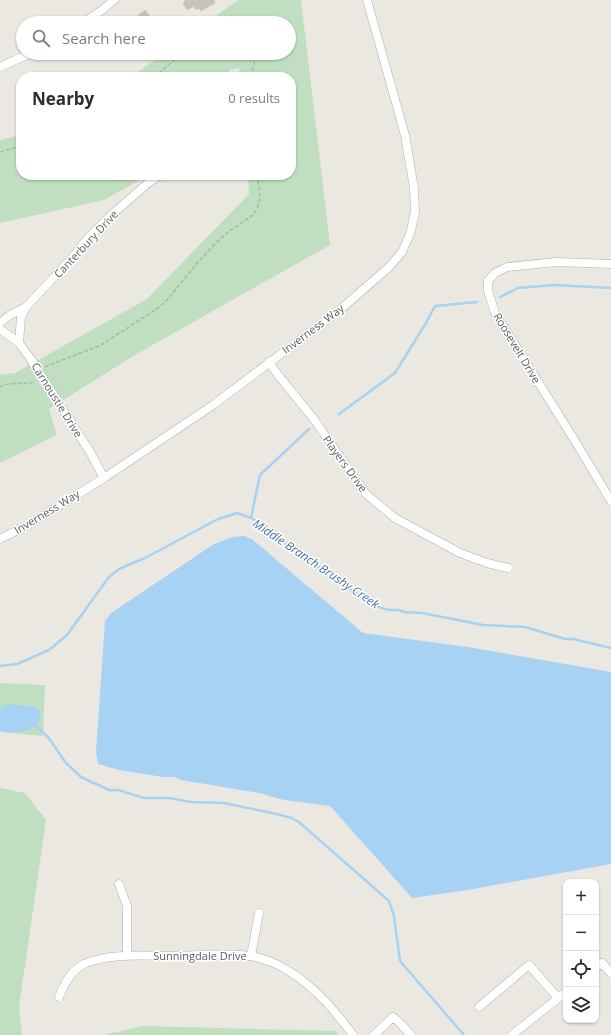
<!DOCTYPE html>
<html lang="en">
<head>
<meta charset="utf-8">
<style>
	body { margin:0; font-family:"Open Sans",sans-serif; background:#f2f2f3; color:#2b2b33 }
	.controls { position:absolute; right:12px; bottom:12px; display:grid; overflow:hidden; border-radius:8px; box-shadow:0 1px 3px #0004 }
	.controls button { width:36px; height:36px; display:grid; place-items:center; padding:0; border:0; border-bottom:1px solid #e1e1e2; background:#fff; color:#2b2b33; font:20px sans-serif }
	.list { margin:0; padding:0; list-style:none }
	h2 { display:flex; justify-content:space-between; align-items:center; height:52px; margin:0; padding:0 16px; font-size:17px }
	h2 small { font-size:13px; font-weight:400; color:#7c7c81 }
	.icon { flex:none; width:22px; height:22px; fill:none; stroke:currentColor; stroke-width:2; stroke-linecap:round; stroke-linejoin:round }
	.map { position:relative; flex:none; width:611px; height:1035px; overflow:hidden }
	.search { position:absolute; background:#fff; box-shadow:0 1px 3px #0004; left:16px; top:16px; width:280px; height:44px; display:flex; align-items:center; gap:10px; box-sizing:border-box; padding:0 14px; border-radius:22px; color:#7c7c81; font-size:15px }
	.panel { position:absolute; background:#fff; box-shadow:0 1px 3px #0004; left:16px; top:72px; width:280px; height:108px; border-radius:16px }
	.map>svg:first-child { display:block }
	.green { fill:#c0dfc0 }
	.water { fill:#a8d2f3 }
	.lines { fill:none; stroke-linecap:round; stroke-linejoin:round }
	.stream { stroke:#a8d2f3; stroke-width:2.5 }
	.building { fill:#c6c3be; stroke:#cecac0 }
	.minor-casing { stroke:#afb1b5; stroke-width:9 }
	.path { stroke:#9abfa5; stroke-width:1.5; stroke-dasharray:4 2; stroke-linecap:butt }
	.minor { stroke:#fff; stroke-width:8 }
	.labels { text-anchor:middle; stroke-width:3; stroke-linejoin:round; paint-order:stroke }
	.street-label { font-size:11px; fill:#5a5c60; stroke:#fff }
	.water-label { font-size:12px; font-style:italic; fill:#4a74a2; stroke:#fff }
</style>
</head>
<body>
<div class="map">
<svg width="611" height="1035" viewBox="0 0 611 1035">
	<rect width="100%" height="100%" fill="#eae8e1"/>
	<path class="green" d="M 238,0 L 301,0 L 330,245 L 133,356 L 49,409 L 57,435 L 2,462 L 0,462 L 0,375 L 15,373 L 147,299 L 249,194 L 248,175 L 291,175 L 291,77 L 240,77 L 239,68 L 230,70 L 224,77 L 131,77 L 165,53 L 289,53 L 289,23 L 206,23 Z
		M 21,135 L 21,175 L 145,175 L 142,179 L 104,200 L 0,223 L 0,140 Z
		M 0,683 L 45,685 L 43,736 L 0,732 Z
		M 0,788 L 25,793 L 46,820 L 19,1007 L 22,1035 L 0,1035 Z
		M 143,1026 L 336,1031 L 339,1035 L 103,1035 Z"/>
	<path class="water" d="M 244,536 L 252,539 L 363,633 L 468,647 L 611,672 L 611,864 L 468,890 L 412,898 L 330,806 L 284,800 L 259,793 L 181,780 L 175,777 L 163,777 L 119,770 L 98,764 L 96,752 L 105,621 L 111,613 L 214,544 L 233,537 Z
		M 9,704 L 34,707 L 40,710 C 44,733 16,734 0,731 L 0,710 L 3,706 Z"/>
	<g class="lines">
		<path class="stream" d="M 500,297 L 518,288 L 554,285 L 611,288
			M 339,414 L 395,373 L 426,323 L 435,306 L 477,302
			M 251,518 L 260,475 L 309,429
			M 0,666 L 17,664 L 49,650 L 67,635 L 109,577 L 119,569 L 145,558 L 218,519 L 237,513 L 251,518 L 265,526 L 293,550 L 375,606 L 389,610 L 398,610 L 404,612 L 422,613 L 483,625 L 525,627 L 565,639 L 573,639 L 611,648
			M 36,726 L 48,737 L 66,763 L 81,777 L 109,790 L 118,790 L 144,798 L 169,798 L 191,802 L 224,803 L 272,813 L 292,818 L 300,823 L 389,901 L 394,916 L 400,961 L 464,1035"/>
	</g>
	<path class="building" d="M 184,0 L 214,0 L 215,3 L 201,11 L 199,8 L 196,10 L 194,6 L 187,10 L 183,3 L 185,2 Z
		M 145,10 L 155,23 L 133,23 L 131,21 Z"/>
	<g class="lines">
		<g class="minor-casing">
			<path id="minor" d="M 83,23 L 102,10 L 114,0
				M 0,67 L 31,53
				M 611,264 L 556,262 L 507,267 L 495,273 L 488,281 L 488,291 L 495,313 L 575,441 L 611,501
				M 0,323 L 10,315 L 26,307
				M 0,329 L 19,343 L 30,358 L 90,452 L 104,478
				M 19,343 L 21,317 L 26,307 L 71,259 L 89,237 L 116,211 L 148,183 L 160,175
				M 269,362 L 278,375 L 313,418 L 366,494 L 395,518 L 460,553 L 487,563 L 508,568
				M 0,539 L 28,525 L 104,478 L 213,405 L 342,308 L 389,267 L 402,252 L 410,234 L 415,212 L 414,188 L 405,135 L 367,0
				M 119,884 L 127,906 L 127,956
				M 251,956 L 259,913
				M 596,968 L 602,963 L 611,973
				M 59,997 C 64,984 71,970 84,964 C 86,963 90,962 92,961 C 120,953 148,956 177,956 C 201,955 225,953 249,956 C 256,956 272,962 278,965 C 310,981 332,1007 353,1035
				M 479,1007 L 529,965 L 558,998
				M 374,1035 L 393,1017 L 400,1023 L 411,1035
				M 512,1035 L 566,992"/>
		</g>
		<path class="path" d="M 220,23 L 229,16 L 242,20 L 246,23
			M 154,77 L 183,53
			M 252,77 L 253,67 L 257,53
			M 0,152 L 21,146
			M 45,367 L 47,366 L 101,345 L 158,308 L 167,300 L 198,262 L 215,244 L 228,232 L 253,215 L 257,209 L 259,202 L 260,195 L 257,175
			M 0,387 C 11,381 24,385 35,382"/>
		<use href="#minor" class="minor"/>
	</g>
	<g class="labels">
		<g class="street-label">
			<text transform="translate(86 244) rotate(-47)" y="4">Canterbury Drive</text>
			<text transform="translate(313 329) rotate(-37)" y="4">Inverness Way</text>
			<text transform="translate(517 348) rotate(59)" y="4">Roosevelt Drive</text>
			<text transform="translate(57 400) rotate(58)" y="4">Carnoustie Drive</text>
			<text transform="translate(345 464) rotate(54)" y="4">Players Drive</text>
			<text transform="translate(47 512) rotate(-31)" y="4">Inverness Way</text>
			<text x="200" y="960">Sunningdale Drive</text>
		</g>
		<g class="water-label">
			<text transform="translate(316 564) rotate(34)" y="4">Middle Branch Brushy Creek</text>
		</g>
	</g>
</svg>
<div class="controls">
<button>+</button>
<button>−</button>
<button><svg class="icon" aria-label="locate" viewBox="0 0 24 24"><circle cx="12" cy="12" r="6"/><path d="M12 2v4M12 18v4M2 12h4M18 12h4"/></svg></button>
<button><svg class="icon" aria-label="layers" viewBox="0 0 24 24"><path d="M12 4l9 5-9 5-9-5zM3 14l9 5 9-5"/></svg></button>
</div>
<div class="search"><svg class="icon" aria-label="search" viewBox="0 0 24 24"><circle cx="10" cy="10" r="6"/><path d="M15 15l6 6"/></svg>Search here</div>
<section class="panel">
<h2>Nearby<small>0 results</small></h2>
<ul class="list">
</ul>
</section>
</div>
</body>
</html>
